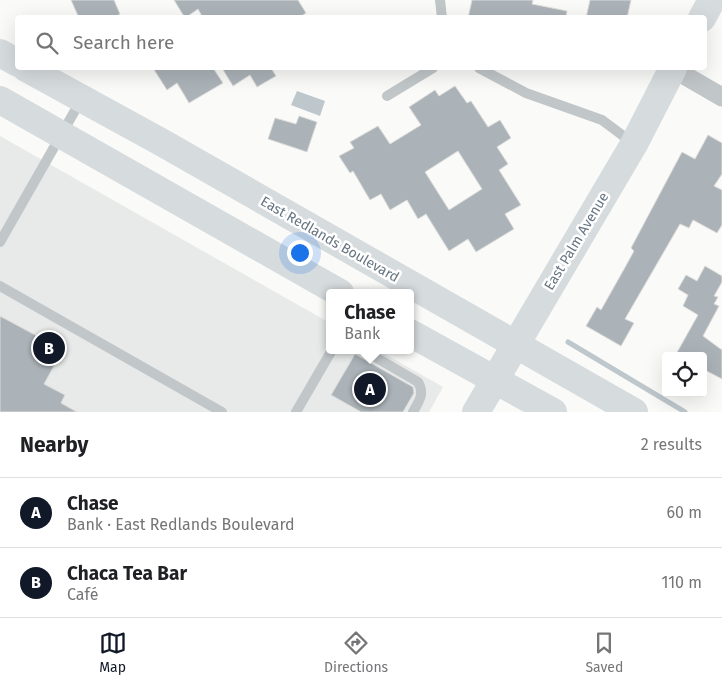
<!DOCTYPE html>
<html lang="en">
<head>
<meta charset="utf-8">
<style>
	body { margin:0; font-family:"Fira Sans",sans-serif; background:#f2f2f2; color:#202124 }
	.controls { position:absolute; right:15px; bottom:15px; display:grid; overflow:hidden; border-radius:5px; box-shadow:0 5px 20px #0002 }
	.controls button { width:45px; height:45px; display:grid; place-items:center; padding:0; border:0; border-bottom:1px solid #e0e0e0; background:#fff; color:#202124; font:25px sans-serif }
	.you { position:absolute; left:299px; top:252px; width:18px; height:18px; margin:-12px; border:4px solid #fff; border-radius:50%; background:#1a73e8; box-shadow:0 0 0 8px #1a73e833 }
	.badge { display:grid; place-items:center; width:32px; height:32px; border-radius:50%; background:#111827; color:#fff; font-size:16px; font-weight:700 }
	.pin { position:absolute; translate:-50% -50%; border:2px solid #fff; box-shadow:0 1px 5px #0006 }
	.popup { position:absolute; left:326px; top:289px; width:88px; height:65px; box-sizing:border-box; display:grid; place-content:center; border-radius:5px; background:#fff; filter:drop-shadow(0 1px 4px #0005); font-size:16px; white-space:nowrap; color:#757577 }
	.popup b { font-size:19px; color:#202124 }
	.popup::after { content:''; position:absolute; left:50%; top:100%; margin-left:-10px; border:10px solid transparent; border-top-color:#fff }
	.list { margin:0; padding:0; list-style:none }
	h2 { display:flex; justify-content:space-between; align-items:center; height:65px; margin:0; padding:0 20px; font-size:21px }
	h2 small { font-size:16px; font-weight:400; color:#757577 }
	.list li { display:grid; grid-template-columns:32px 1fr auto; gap:15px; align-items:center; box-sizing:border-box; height:70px; padding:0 20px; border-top:1px solid #e0e0e0 }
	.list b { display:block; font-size:19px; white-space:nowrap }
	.list p { margin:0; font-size:16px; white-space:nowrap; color:#757577 }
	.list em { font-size:16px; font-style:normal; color:#757577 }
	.icon { flex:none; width:28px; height:28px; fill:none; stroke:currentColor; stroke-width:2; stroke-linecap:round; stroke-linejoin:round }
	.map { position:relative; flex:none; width:722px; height:412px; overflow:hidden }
	.search { position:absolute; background:#fff; box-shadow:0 5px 20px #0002; left:15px; right:15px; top:15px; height:55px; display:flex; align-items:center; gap:12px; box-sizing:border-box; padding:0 18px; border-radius:5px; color:#757577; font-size:19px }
	.sheet { height:205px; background:#fff }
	nav { display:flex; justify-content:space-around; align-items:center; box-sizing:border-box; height:70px; border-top:1px solid #e0e0e0; background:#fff; font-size:14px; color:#757577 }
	nav a { display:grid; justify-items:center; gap:2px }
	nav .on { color:#111827 }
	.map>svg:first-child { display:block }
	.built { fill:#e8e9e9 }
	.water { fill:#bdc7cc }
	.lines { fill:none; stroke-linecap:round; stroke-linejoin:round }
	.stream { stroke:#bdc7cc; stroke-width:5 }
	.building { fill:#abb3b8; stroke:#dcdcda; fill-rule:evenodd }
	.lane { stroke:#c1c6c9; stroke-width:10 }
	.street { stroke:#c1c6c9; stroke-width:19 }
	.secondary { stroke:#d6dbde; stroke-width:28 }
	.primary { stroke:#d6dbde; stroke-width:28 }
	.labels { text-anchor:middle; stroke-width:5; stroke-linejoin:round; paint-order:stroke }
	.street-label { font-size:14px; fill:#667581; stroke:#fff }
</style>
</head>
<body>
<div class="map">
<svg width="722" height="412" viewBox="0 0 722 412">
	<rect width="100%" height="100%" fill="#fafaf8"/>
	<path class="built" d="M 0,136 L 330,323 L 330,350 L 378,350 L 443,387 L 429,412 L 0,412 Z"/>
	<path class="water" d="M 297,91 L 325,101 L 320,116 L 291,105 Z"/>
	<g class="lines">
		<path class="stream" d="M 568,342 L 685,412"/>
	</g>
	<path class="building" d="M 71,0 L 114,0 L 120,14 L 113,18 L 79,18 Z
		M 174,0 L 298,0 L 306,13 L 298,18 L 203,18 L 198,9 L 185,18 Z
		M 472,0 L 533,0 L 532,4 L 567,11 L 566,18 L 468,18 Z
		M 590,0 L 631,0 L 627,18 L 586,18 Z
		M 153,68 L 213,68 L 223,83 L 189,103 L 177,83 L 167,90 Z
		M 222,68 L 271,68 L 276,76 L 257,87 L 250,75 L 233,86 Z
		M 455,86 L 467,103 L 471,101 L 488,127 L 500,120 L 511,138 L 497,147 L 508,164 L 499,170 L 521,205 L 505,214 L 514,229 L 476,252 L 468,239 L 449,251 L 426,214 L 418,219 L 407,200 L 390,210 L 381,194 L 370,200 L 353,171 L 350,173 L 339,156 L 354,148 L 350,142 L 378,126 L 390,144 L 421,125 L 409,107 L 435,90 L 439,96 ZM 458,151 L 482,189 L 449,210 L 425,172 Z
		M 299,116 L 317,122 L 307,152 L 268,139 L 275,118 L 296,124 Z
		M 708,135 L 722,143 L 722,174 L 714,186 L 722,190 L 722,225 L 717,233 L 693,220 L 689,228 L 680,224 L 625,319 L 634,323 L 621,346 L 586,326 L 597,307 L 601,310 L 623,271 L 634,251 L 631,248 L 682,152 L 695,159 Z
		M 705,266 L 722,276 L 722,282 L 714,296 L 718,297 L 714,304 L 719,306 L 703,336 L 722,350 L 722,379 L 703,369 L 703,356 L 675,356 L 698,315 L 683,306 L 688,295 L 678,289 L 686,275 L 697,281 Z
		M 0,316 L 63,350 L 44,384 L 65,395 L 61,403 L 77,412 L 0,412 Z
		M 355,354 L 413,387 L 414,393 L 403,412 L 361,412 L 331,395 Z"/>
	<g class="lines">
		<path class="lane" d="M 440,0 L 442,18
			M 479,68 L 526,93 L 602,120 L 634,144
			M 387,96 L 433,68
			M 0,242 L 81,100
			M 0,286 L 222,412
			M 363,350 L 418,382 C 425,394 419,401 413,412
			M 296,412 L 332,350"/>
		<path class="street" d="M 672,68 L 722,97"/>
		<path class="secondary" d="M 702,18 L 712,0
			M 476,412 L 634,144 L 673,68"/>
		<path class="primary" d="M 0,53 L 18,63
			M 26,68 L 161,142 L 634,412
			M 0,100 L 340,293
			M 410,333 L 553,412"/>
	</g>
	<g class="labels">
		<g class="street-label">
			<text transform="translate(330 239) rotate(30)" y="5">East Redlands Boulevard</text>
			<text transform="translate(576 241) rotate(-59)" y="5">East Palm Avenue</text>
		</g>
	</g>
</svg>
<div class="controls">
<button><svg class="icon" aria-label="locate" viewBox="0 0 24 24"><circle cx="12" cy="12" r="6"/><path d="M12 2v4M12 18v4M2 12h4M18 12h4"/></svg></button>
</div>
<div class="you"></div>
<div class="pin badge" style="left:370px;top:389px">A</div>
<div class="popup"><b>Chase</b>Bank</div>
<div class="pin badge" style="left:49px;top:348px">B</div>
<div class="search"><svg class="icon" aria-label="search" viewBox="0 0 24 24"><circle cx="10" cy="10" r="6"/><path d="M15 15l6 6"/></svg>Search here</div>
</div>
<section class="sheet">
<h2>Nearby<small>2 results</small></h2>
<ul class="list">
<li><span class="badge">A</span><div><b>Chase</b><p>Bank · East Redlands Boulevard</p></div><em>60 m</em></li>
<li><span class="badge">B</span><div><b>Chaca Tea Bar</b><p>Café</p></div><em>110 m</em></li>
</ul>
</section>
<nav>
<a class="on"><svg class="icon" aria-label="map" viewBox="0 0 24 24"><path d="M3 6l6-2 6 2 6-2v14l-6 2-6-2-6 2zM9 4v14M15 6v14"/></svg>Map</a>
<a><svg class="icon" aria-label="directions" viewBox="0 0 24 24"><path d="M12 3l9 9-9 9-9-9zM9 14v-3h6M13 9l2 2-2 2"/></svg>Directions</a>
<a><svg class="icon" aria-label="saved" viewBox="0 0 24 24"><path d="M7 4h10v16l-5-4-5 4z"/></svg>Saved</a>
</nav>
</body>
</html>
